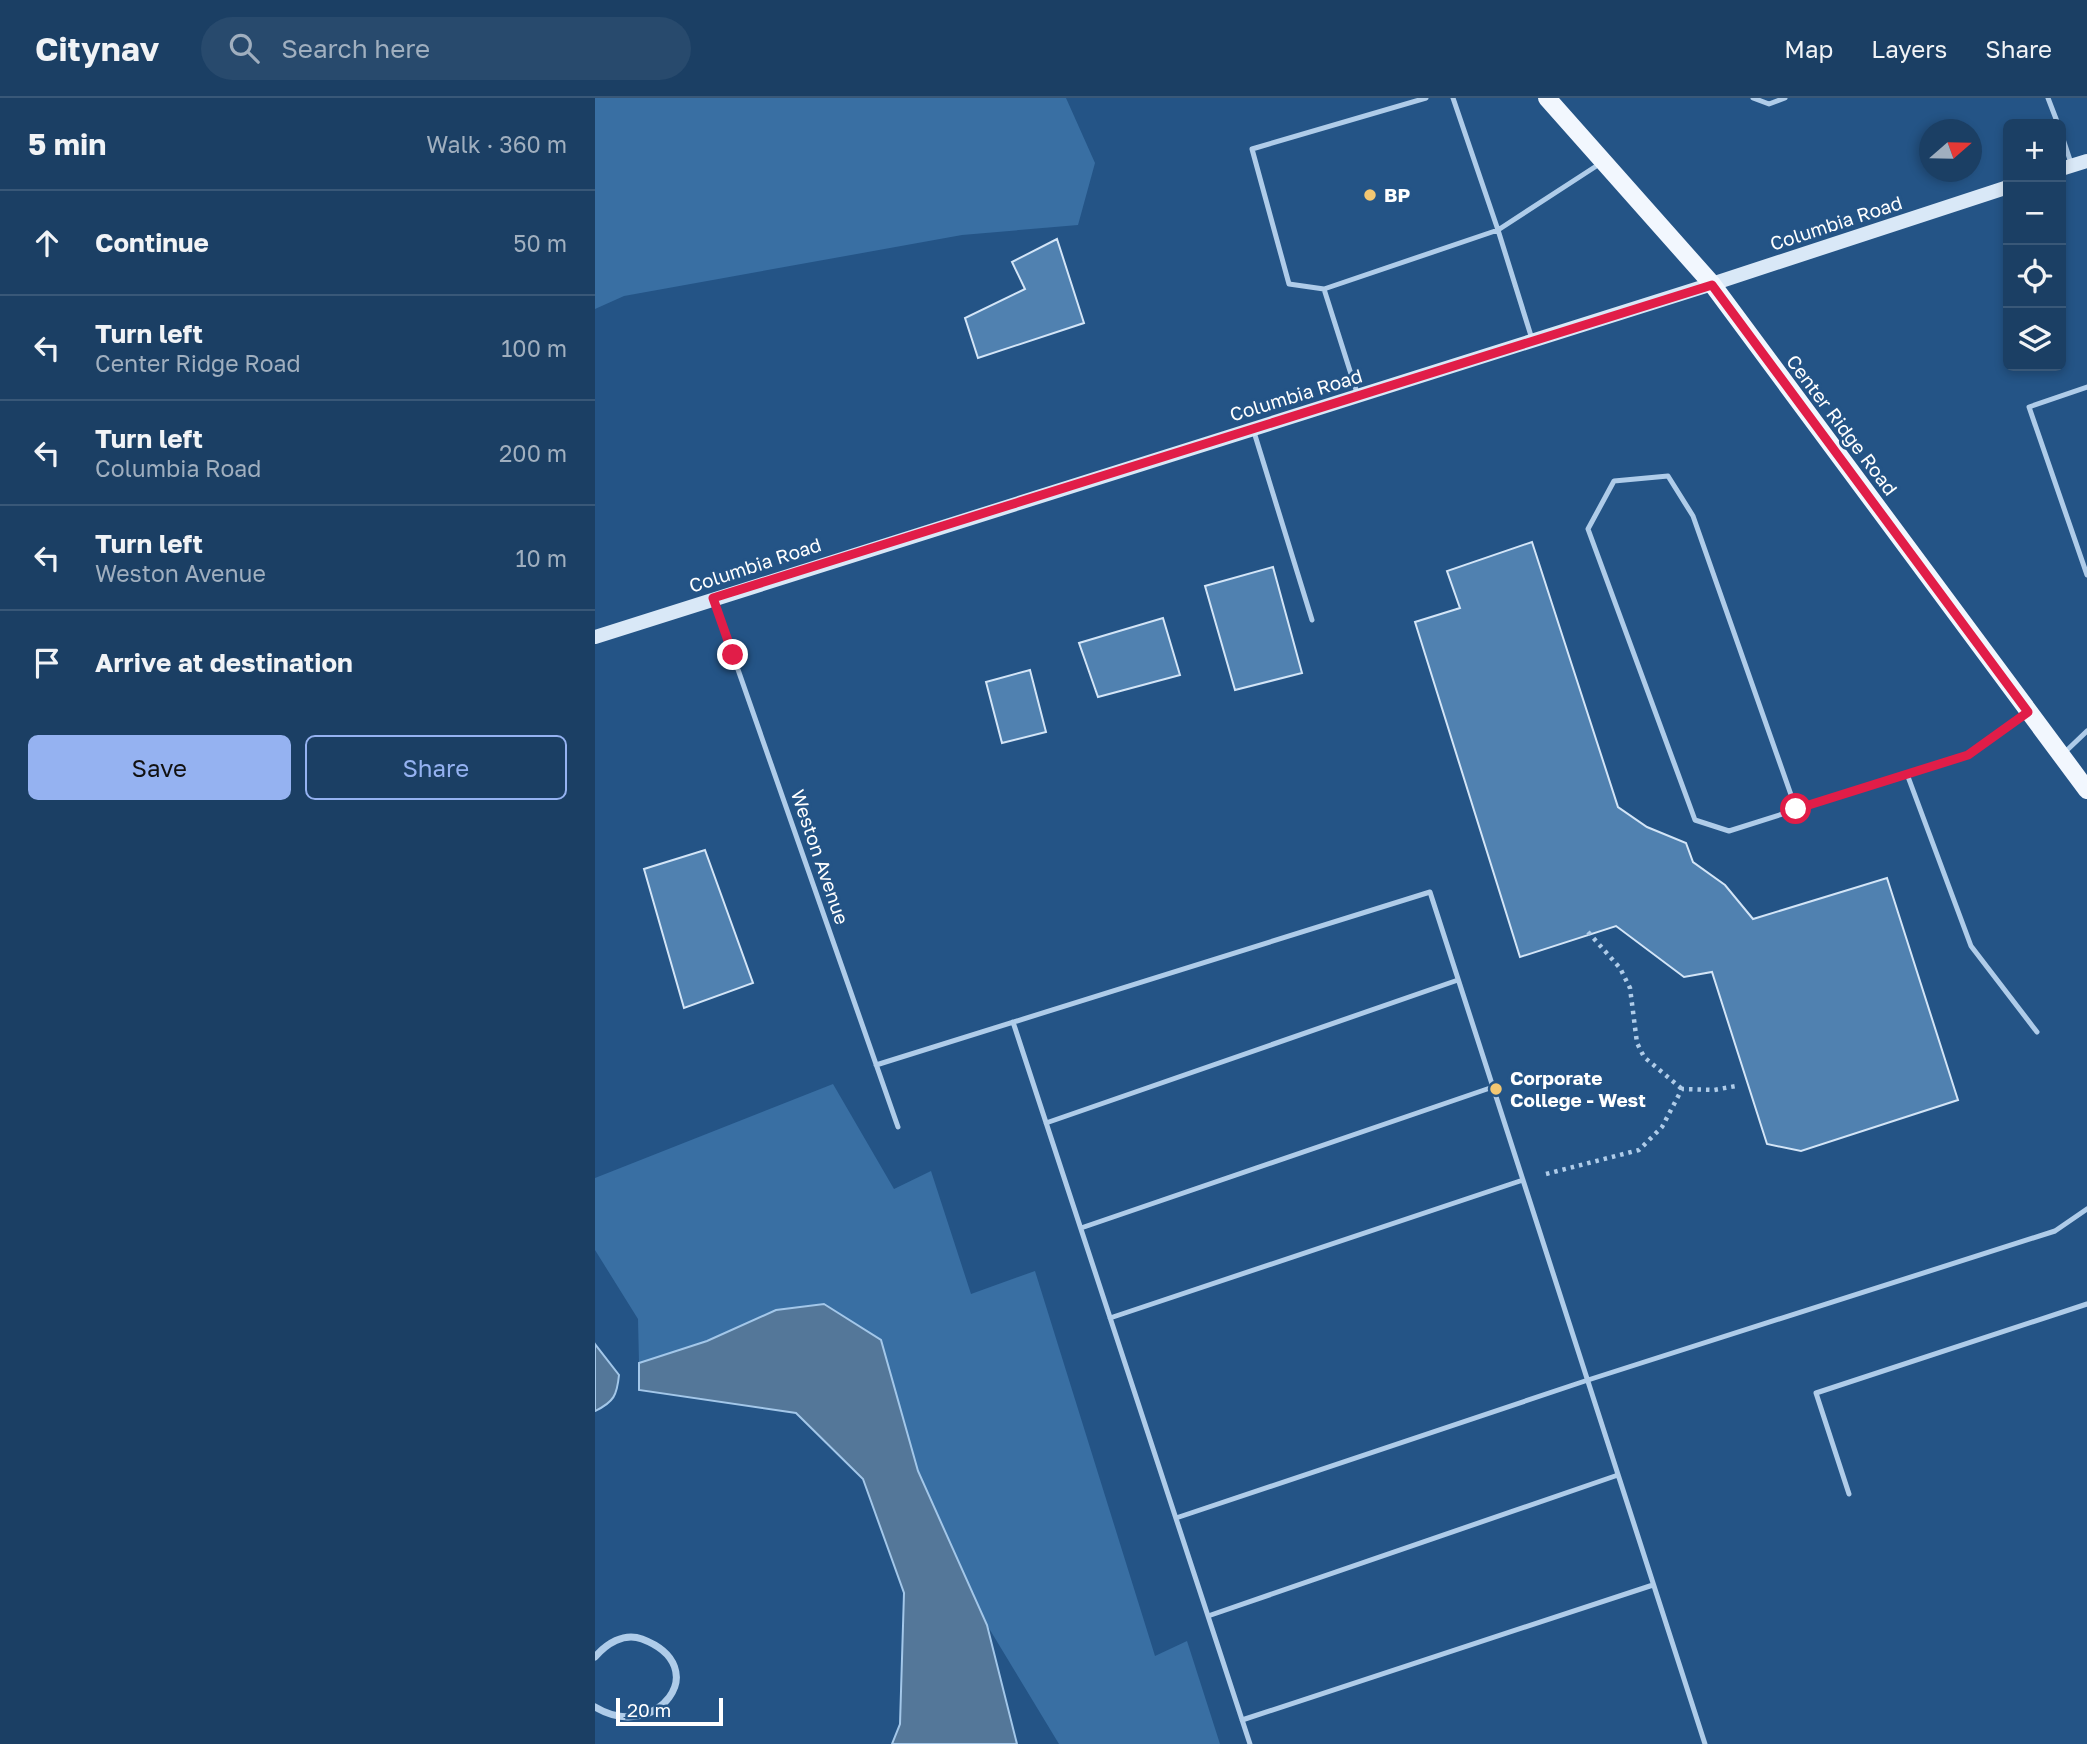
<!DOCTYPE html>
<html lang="en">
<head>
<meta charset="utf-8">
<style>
	body { margin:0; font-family:"Golos Text",sans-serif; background:#284a6d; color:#f1f3f6 }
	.controls { position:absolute; right:21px; top:21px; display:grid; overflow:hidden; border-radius:10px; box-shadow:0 4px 10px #0003 }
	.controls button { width:63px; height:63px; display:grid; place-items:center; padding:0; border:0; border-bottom:2px solid #395878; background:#1b3f64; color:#f1f3f6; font:35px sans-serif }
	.compass { position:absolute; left:1324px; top:21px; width:63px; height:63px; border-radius:50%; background:#1b3f64; box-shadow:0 4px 10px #0003; rotate:70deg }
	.scale { position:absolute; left:21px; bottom:18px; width:107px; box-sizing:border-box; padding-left:7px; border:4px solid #fff; border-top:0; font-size:19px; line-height:24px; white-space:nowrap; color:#fff; -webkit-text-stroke:5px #245486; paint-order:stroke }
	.stop { position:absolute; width:21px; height:21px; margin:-16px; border:5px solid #e11d48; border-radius:50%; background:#fff }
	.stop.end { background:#e11d48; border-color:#fff; box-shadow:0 2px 7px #0008 }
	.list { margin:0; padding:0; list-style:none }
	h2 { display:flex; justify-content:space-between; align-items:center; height:91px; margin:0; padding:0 28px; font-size:30px }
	h2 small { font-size:23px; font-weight:400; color:#a0afbf }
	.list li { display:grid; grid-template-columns:46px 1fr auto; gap:21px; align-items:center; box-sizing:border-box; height:105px; padding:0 28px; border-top:2px solid #395878 }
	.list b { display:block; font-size:26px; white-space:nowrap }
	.list p { margin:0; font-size:23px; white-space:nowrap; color:#a0afbf }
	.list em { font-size:23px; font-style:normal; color:#a0afbf }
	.actions { display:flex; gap:14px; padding:21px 28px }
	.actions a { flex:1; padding:16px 0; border:2px solid #95b2f1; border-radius:10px; text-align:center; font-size:24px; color:#95b2f1 }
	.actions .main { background:#95b2f1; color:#111 }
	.icon { flex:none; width:38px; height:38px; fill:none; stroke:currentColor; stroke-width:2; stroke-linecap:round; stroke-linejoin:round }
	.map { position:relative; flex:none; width:1492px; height:1646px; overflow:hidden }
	header { display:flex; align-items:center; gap:42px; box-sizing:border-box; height:98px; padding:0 35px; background:#1b3f64; border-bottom:2px solid #395878 }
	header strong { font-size:33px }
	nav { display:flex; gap:38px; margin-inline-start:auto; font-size:24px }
	.search { width:490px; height:63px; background:#284a6d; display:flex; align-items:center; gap:18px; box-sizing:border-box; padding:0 24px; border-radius:38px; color:#a0afbf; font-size:26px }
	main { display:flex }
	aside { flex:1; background:#1b3f64 }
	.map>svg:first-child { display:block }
	.green { fill:#396fa3 }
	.water { fill:#547799; stroke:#a3c7e9; stroke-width:2 }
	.building { fill:#5081b0; stroke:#d3e5f7; stroke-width:2 }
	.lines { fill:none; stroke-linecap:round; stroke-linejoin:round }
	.path { stroke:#afcce9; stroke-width:4.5; stroke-dasharray:3.5 5; stroke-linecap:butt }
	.service { stroke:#afcce9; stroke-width:5 }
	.minor { stroke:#afcce9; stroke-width:7 }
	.secondary { stroke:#d9e8f7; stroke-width:14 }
	.primary { stroke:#f2f7fe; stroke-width:18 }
	.route { stroke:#e11d48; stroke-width:9 }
	.poi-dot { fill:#f3c772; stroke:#245486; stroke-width:2.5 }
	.labels { text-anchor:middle; stroke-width:6; stroke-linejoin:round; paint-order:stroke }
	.poi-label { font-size:19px; font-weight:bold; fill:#fff; stroke:#245486; text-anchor:start }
	.street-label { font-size:19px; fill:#fff; stroke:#245486 }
</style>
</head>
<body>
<header>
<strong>Citynav</strong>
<div class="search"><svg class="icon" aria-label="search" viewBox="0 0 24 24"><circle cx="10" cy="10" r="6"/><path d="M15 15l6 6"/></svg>Search here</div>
<nav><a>Map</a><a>Layers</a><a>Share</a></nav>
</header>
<main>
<aside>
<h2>5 min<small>Walk · 360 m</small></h2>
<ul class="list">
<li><svg class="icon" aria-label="ahead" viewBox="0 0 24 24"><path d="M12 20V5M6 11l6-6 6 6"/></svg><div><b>Continue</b></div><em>50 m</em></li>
<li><svg class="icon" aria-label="left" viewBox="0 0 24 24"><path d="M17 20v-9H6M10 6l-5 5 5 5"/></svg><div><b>Turn left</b><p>Center Ridge Road</p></div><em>100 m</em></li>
<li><svg class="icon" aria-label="left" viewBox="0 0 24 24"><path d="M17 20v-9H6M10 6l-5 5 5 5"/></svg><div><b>Turn left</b><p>Columbia Road</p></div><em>200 m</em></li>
<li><svg class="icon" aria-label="left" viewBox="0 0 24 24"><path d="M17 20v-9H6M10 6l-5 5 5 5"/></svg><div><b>Turn left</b><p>Weston Avenue</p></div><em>10 m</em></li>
<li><svg class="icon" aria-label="arrive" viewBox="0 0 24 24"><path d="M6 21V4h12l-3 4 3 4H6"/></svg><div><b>Arrive at destination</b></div></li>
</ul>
<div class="actions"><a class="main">Save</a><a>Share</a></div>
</aside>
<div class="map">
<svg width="1492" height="1646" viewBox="0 0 1492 1646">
	<rect width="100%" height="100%" fill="#245486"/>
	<path class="green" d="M 0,0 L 471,0 L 500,65 L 483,127 L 367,137 L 29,198 L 0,211 Z
		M 238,986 L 299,1091 L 336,1073 L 376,1196 L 440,1173 L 560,1558 L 592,1543 L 625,1646 L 464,1646 L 392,1527 L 323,1373 L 286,1242 L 112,1243 L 44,1265 L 43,1221 L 0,1152 L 0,1080 Z"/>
	<path class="water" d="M 229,1206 L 286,1242 L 323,1373 L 392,1527 L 422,1646 L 297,1646 L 305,1626 L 309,1495 L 268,1381 L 201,1315 L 44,1292 L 44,1265 L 112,1243 L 181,1212 Z
		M 0,1246 L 24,1277 C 22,1297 19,1304 0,1313 Z"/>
	<path class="building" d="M 462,141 L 489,225 L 383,260 L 370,220 L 430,191 L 417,164 Z
		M 937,444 L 1023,709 L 1052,729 L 1091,745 L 1098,764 L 1130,787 L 1158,821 L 1292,780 L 1363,1002 L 1206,1053 L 1172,1046 L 1117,874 L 1089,879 L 1021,828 L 925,859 L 820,524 L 865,510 L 852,473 Z
		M 678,469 L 707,575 L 640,592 L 610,488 Z
		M 568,520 L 585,577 L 503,599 L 484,545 Z
		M 435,572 L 451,634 L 407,645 L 391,584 Z
		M 110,752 L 158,885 L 89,910 L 49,771 Z"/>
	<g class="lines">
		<path class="path" d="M 993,834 L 1025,870 L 1035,890 L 1042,945 L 1049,959 L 1087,991
			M 951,1076 L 1044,1052 L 1067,1029 L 1087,991 L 1119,992 L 1141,988"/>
		<path class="service" d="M 858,0 L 903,132 L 1006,65
			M 1158,0 L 1174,6 L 1190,0
			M 1453,0 L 1463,26
			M 1466,35 L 1476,65
			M 729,191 L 694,186 L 657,51 L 831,0
			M 1492,289 L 1434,309 L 1492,477
			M 763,298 L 729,191 L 903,132 L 937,241
			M 659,334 L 717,522
			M 119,503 L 303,1029
			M 1469,655 L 1492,633
			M 1312,676 L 1376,848 L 1442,934
			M 1201,711 L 1098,418 L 1073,378 L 1019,383 L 993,431 L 1100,722 L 1134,733 L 1373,657 L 1431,616
			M 418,924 L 655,1646
			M 281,967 L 835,794 L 1110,1646
			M 451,1025 L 863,882
			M 486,1130 L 898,989
			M 515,1220 L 928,1082
			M 1254,1396 L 1221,1295 L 1492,1206
			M 581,1420 L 993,1282 L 1460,1133 L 1492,1111
			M 613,1518 L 1023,1377
			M 647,1622 L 1058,1487"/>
		<path class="minor" d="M 0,1559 C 11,1546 29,1534 47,1541 C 121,1569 61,1646 0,1609"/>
		<path class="secondary" d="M 1466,71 L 1492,63
			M 0,539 L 1117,186 L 1413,89"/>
		<path class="primary" d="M 952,0 L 1117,186 L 1492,692"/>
	</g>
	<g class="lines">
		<path class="route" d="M 138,557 L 118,500 L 1117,187 L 1433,614 L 1373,657 L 1201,711"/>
	</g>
	<g class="poi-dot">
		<circle cx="775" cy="97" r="7"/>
		<circle cx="901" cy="991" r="7"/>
	</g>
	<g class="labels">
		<g class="poi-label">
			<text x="789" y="104">BP</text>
			<text x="915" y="987">Corporate<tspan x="915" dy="22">College - West</tspan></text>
		</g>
		<g class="street-label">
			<text transform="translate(1241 125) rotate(-18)" y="7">Columbia Road</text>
			<text transform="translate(701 297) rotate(-17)" y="7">Columbia Road</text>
			<text transform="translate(1247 327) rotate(53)" y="7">Center Ridge Road</text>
			<text transform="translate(160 467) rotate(-18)" y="7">Columbia Road</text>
			<text transform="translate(225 759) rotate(71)" y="7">Weston Avenue</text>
		</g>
	</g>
</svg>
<div class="controls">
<button>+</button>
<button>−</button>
<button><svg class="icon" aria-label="locate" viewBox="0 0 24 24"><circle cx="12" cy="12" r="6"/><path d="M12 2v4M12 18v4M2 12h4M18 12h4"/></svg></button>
<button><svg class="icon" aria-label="layers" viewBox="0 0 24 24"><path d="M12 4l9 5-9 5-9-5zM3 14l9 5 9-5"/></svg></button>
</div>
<svg class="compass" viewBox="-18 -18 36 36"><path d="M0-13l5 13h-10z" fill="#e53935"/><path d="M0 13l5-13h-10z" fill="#a0afbf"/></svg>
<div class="scale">20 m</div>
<div class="stop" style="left:1201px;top:711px"></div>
<div class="stop end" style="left:138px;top:557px"></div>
</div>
</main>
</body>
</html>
